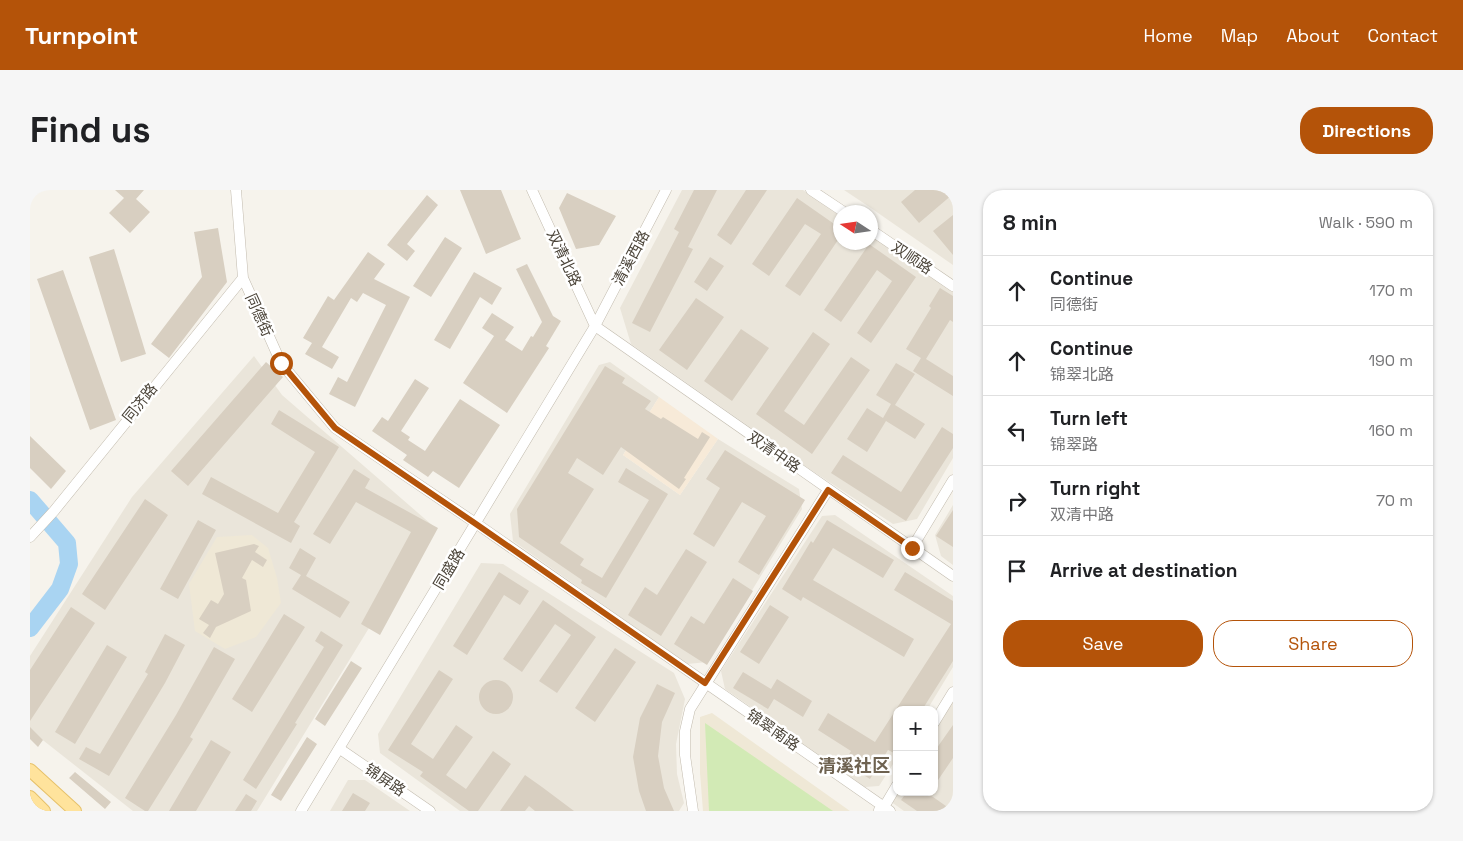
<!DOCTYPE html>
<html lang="en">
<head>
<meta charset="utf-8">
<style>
	body { margin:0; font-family:"Space Grotesk","Noto Sans SC",sans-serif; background:#f6f6f6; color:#202124 }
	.controls { position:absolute; right:15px; bottom:15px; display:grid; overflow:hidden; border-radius:10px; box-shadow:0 1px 4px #0004 }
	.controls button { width:45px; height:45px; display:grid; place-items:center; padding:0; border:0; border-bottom:1px solid #e0e0e0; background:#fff; color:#202124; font:25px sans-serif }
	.compass { position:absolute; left:803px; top:15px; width:45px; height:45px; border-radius:50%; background:#fff; box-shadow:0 1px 4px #0004; rotate:282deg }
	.stop { position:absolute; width:15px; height:15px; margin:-11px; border:4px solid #b45309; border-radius:50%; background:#fff }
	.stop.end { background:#b45309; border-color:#fff; box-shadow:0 1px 5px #0008 }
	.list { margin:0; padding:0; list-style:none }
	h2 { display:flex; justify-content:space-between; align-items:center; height:65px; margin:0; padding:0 20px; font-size:21px }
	h2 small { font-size:16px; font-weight:400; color:#757577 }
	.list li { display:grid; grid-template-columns:32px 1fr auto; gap:15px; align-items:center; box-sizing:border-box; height:70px; padding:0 20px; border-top:1px solid #e0e0e0 }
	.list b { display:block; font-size:19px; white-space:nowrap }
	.list p { margin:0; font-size:16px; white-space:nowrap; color:#757577 }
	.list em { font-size:16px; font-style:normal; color:#757577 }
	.actions { display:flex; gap:10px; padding:15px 20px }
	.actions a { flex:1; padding:11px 0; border:1px solid #b45309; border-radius:20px; text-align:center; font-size:18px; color:#b45309 }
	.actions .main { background:#b45309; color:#fff }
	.icon { flex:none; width:28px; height:28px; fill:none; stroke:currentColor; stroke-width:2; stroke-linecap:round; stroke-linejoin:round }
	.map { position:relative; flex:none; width:923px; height:621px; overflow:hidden; border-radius:20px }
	header { display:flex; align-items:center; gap:30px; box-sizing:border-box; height:70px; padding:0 25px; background:#b45309; color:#fff }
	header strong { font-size:24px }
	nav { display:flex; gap:28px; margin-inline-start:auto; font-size:18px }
	.intro { display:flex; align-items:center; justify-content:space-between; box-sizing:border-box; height:120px; padding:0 30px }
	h1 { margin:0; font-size:35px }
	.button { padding:12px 22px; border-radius:20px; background:#b45309; color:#fff; font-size:18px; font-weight:700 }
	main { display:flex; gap:30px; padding:0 30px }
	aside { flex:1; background:#fff; border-radius:20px; box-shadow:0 1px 4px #0004 }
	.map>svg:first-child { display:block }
	.residential { fill:#eae5da }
	.commercial { fill:#f7ead8 }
	.education { fill:#efe8d6 }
	.green { fill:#d2eab5 }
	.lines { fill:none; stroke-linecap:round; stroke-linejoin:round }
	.river { stroke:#a9d4f2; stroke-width:18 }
	.building { fill:#d8cfc1 }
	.minor-casing { stroke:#c2bbae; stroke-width:11 }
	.major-casing { stroke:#e6c16a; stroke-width:14 }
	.minor { stroke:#fff; stroke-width:10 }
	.major { stroke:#ffe39c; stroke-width:12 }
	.route { stroke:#b45309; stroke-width:6 }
	.labels { text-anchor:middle; stroke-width:5; stroke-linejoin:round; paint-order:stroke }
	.street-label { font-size:15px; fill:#4b4439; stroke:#fff }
	.quarter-label { font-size:18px; font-weight:bold; fill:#6e6250; stroke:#fff }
</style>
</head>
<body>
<header>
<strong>Turnpoint</strong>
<nav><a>Home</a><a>Map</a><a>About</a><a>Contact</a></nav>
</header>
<div class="intro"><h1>Find us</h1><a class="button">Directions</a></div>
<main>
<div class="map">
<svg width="923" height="621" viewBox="0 0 923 621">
	<rect width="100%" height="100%" fill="#f6f3ec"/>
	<path class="residential" d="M 652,0 L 773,0 L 810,26 L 811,52 L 841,52 L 841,46 L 923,102 L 923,268 L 887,329 L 863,334 L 781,280 L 601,154 L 590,118 Z
		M 814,0 L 923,0 L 923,75 L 838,16 Z
		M 224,166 L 252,205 L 402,335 L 227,621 L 103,621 L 0,540 L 0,466 L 102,307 Z
		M 580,172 L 629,207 L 593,265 L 650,305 L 688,249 L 769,299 L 772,319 L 678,472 L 657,474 L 483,351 L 480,324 L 569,175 Z
		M 923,315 L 923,375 L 911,366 L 905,345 Z
		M 805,325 L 923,406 L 923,477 L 897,520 L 867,520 L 867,568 L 849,596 L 835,597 L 695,499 L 691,481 L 792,326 Z
		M 451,373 L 473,374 L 644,483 L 655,509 L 646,554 L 647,584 L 654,613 L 649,621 L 430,621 L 350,563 L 348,544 Z
		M 923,509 L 923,621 L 874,621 L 860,611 L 867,602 L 904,602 L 904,539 Z
		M 318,590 L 335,590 L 380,621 L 300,621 Z"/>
	<path class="commercial" d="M 629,207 L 688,249 L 650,305 L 593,265 Z"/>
	<path class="education" d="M 222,345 L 238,358 L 247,388 L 251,413 L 226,447 L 195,459 L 165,441 L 159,394 L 187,347 Z
		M 682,523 L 820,621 L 673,621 L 670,583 L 670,527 Z"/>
	<path class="green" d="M 675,533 L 803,621 L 679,621 Z"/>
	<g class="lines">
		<path class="river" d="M 0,310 L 37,353 L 39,374 L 30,399 L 0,438"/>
	</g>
	<path class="building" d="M 85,0 L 114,0 L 106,9 L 120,22 L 100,43 L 79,23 L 94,8 Z
		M 430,0 L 471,0 L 491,49 L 456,64 Z
		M 664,0 L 687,0 L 658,57 L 663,59 L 620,142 L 602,133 L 649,42 L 644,39 Z
		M 716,0 L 737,0 L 701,55 L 687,45 Z
		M 885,0 L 923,0 L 923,4 L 889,33 L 871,12 Z
		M 537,3 L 586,26 L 569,55 L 546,59 L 529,18 Z
		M 397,5 L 408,15 L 377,54 L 385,61 L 377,71 L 357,55 Z
		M 767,8 L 810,38 L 810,47 L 770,106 L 755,96 L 791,44 L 775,34 L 739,86 L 722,74 Z
		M 923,25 L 923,65 L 903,41 Z
		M 188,38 L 197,92 L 139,168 L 121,154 L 172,87 L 164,42 Z
		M 415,47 L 432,58 L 401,107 L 383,96 Z
		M 839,54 L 886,87 L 841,153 L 827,143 L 862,91 L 847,80 L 811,132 L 794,120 Z
		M 84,59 L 116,164 L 91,172 L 59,67 Z
		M 338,62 L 355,74 L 344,89 L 380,107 L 325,217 L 299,204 L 308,187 L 317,192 L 356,115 L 333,103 L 327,112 L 321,108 L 292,157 L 309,167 L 302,179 L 275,164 L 282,153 L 273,148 L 298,106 L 304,110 Z
		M 680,67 L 694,76 L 677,101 L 664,92 Z
		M 497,74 L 523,126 L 531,131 L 516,156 L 519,158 L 477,223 L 433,193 L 464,146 L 452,138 L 462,123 L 484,137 L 475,150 L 492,161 L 501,146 L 503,147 L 512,132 L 486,79 Z
		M 33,80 L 86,230 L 60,240 L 7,89 Z
		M 444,82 L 472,98 L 462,115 L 450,107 L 420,159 L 404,150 Z
		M 910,98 L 923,106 L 923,132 L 920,130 L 896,169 L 923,186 L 923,206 L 883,181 L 891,168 L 876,159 L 901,118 L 899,116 Z
		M 666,108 L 694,127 L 657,180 L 629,160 Z
		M 711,139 L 739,158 L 702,211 L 674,191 Z
		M 783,142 L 800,154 L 754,221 L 774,235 L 821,167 L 840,180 L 782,264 L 726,224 Z
		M 236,172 L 253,187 L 158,296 L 141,281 Z
		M 866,173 L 885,184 L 865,215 L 895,234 L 885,249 L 856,231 L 837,262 L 817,249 L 837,218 L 853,228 L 861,214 L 846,205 Z
		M 575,176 L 595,188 L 592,193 L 621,211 L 615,219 L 631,229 L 633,227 L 668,249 L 672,242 L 680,247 L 654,288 L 656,289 L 649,299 L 591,257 L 573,285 L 547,268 L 538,283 L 564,299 L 530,353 L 554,369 L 550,375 L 572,388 L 619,310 L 588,292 L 596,278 L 638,304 L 576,408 L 551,393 L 552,390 L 489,347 L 487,319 Z
		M 385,189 L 399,198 L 371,241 L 380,247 L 378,250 L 395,261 L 430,209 L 470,235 L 429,298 L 403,281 L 398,287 L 373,270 L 377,265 L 342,241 L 352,227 L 358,231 Z
		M 249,220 L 309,257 L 264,332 L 270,336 L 261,353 L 172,304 L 181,287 L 248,323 L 285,262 L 241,234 Z
		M 912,237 L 923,244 L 923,258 L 876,331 L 801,283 L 813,265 L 871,302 Z
		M 0,246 L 36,281 L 21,299 L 0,278 Z
		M 695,260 L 775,310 L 729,385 L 708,372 L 736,326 L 712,312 L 684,357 L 663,344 L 690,298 L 676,289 Z
		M 324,279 L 340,289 L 335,298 L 408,338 L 350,445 L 331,434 L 381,342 L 326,312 L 300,354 L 283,344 Z
		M 115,309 L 138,325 L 75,420 L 52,404 Z
		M 923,320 L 923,357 L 906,346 Z
		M 168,330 L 186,340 L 148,409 L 130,399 Z
		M 797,330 L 864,370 L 853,388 L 803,358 L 783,390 L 884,449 L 874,467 L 773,407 L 771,411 L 752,399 L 781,351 L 783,353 Z
		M 224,354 L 229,356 L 225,362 L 237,370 L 233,377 L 222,370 L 212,388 L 216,390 L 221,421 L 186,437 L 180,448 L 173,443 L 179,435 L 169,429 L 181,410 L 188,414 L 194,404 L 185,363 Z
		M 270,358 L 286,368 L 276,386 L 320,412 L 310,428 L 262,399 L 271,385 L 259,378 Z
		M 656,359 L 677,372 L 631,446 L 598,425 L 615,397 L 627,405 Z
		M 469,382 L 499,401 L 490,415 L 474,405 L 437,465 L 423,456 Z
		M 875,382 L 923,411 L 923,471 L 892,520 L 867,520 L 867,559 L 864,563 L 858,560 L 840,589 L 814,573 L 821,561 L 788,540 L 798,523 L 845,552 L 921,434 L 864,400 Z
		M 703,388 L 723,401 L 677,475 L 644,454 L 661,426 L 674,434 Z
		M 513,410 L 566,447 L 527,503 L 509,491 L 541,445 L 525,434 L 492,482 L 473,469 Z
		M 740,415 L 759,427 L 729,474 L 710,462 Z
		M 41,417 L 65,433 L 0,531 L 0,480 Z
		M 254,424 L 275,437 L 222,522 L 202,509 Z
		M 291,441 L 313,455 L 265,533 L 267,534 L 226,599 L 213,590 L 294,457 L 285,451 Z
		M 135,444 L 155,455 L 135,493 L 79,586 L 49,569 L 56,557 L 70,564 L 118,484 L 115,482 Z
		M 77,455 L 97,467 L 45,554 L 25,542 Z
		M 184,457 L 205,469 L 160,547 L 163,549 L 118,621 L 115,621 L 95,608 L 146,525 Z
		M 585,458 L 606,472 L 565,532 L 545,518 Z
		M 321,471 L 332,478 L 295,536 L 285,529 Z
		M 409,480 L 423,489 L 381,554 L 403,569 L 426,535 L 443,547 L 416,585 L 436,599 L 463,561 L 481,574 L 448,621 L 439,621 L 390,586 L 393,582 L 358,560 Z
		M 713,482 L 741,499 L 747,489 L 782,511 L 773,527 L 744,509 L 738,519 L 703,498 Z
		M449 507a17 17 0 1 1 34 0a17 17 0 1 1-34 0Z
		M 627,494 L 645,503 L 632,532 L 628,566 L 634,598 L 644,621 L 616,621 L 609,601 L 603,567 L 610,528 Z
		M 923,535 L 923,568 L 904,596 L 904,562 Z
		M 0,537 L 13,550 L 8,557 L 0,549 Z
		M 277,547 L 287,554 L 251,611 L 241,605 Z
		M 181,550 L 201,562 L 166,621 L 139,621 Z
		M 45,582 L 81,612 L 75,619 L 39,588 Z
		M 495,585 L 512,597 L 544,621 L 505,621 L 499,616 L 495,621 L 470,621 Z
		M 877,602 L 896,602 L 923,621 L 887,621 L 871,610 Z
		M 323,603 L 340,613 L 335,621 L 312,621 Z
		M 216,604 L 227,611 L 221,621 L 205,621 Z"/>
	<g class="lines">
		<g class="minor-casing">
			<path id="minor" d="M 206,0 L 213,88 L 251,173 L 305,238 L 447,334 L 860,621
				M 502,0 L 565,136 L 923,386
				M 781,0 L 814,22
				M 841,40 L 923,96
				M 0,347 L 24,321 L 213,88
				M 882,358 L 923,290
				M 904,533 L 923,502
				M 310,559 L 400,621
				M 849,620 L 854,617 L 867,595
				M 271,621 L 565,136 L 636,0
				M 663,621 L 655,565 L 655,541 L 660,519 L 798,300"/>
		</g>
		<g class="major-casing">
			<path id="major" d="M 0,580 L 45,621
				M 0,607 L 14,621"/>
		</g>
		<use href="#minor" class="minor"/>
		<use href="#major" class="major"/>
	</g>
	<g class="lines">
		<path class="route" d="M 251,173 L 305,238 L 446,334 L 675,493 L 798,300 L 882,358"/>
	</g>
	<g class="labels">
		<g class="street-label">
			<text transform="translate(534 68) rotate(65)" y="5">双清北路</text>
			<text transform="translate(601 68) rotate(-62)" y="5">清溪西路</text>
			<text transform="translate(882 68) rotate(34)" y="5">双顺路</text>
			<text transform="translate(229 125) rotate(66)" y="5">同德街</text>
			<text transform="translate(110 213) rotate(-51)" y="5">同济路</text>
			<text transform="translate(744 262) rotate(35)" y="5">双清中路</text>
			<text transform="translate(419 379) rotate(-59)" y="5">同盛路</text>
			<text transform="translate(743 540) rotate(35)" y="5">锦翠南路</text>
			<text transform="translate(355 590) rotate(34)" y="5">锦屏路</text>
		</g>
		<g class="quarter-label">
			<text x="824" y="582">清溪社区</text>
		</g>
	</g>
</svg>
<div class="controls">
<button>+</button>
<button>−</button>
</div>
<svg class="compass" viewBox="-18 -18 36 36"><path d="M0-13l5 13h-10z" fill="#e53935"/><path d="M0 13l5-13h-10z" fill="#757577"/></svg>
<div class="stop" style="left:251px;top:173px"></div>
<div class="stop end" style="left:882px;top:358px"></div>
</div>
<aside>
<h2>8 min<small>Walk · 590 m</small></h2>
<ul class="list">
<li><svg class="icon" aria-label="ahead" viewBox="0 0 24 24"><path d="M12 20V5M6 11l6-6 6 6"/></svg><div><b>Continue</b><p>同德街</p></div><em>170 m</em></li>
<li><svg class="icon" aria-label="ahead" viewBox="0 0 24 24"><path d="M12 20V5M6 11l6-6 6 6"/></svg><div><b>Continue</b><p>锦翠北路</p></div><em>190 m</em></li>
<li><svg class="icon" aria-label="left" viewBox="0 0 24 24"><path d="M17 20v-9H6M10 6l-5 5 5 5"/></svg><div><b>Turn left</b><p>锦翠路</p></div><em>160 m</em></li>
<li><svg class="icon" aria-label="right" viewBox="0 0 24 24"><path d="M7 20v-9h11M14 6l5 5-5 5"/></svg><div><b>Turn right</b><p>双清中路</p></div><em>70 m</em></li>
<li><svg class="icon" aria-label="arrive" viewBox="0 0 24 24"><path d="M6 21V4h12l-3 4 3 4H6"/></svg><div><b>Arrive at destination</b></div></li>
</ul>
<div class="actions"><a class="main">Save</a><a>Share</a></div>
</aside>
</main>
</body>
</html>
